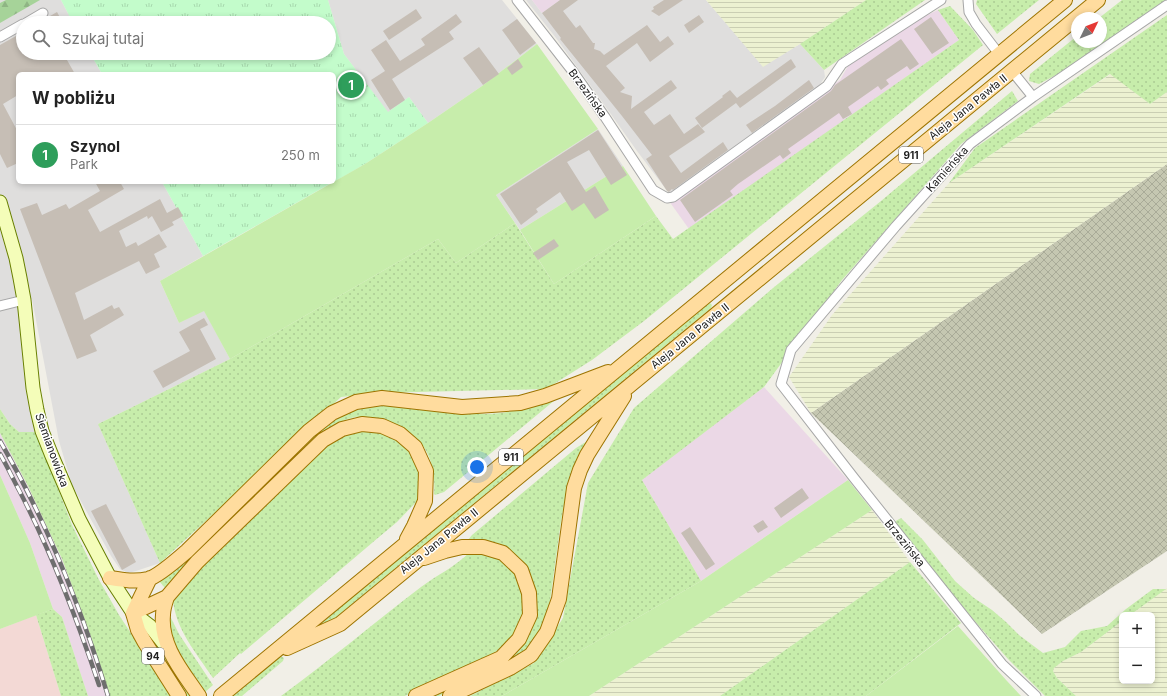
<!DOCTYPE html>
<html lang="pl">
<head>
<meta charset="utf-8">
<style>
	body { margin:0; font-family:Inter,sans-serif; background:#f2f2f2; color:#222 }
	.controls { position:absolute; right:12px; bottom:12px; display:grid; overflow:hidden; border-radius:6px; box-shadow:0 2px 6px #0003 }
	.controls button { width:36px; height:36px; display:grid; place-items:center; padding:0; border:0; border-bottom:1px solid #e0e0e0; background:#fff; color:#222; font:20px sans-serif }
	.compass { position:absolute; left:1071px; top:12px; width:36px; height:36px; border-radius:50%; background:#fff; box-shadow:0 2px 6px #0003; rotate:47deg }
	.you { position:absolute; left:477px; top:467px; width:14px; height:14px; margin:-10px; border:3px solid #fff; border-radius:50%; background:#1a73e8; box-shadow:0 0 0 6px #1a73e833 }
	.badge { display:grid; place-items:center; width:26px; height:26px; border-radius:50%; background:#d10f00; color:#fff; font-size:13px; font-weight:700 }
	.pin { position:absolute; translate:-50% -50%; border:2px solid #fff; box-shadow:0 1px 4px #0006 }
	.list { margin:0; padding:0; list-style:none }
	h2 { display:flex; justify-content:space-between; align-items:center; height:52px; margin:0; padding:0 16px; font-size:17px }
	h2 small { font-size:13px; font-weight:400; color:#767676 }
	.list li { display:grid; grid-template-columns:26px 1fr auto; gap:12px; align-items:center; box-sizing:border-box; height:60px; padding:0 16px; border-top:1px solid #e0e0e0 }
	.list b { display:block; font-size:15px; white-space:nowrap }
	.list p { margin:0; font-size:13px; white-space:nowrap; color:#767676 }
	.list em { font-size:13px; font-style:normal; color:#767676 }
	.icon { flex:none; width:22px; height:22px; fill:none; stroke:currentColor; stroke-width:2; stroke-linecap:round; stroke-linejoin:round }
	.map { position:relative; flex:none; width:1167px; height:696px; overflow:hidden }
	.search { position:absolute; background:#fff; box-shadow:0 2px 6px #0003; left:16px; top:16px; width:320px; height:44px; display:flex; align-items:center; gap:10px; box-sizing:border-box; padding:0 14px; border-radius:22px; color:#767676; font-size:15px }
	.panel { position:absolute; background:#fff; box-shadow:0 2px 6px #0003; left:16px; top:72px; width:320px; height:112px; border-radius:6px }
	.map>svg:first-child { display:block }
	.residential { fill:#dfdedd }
	.commercial { fill:#f3d9d5 }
	.industrial { fill:#ebd8e6 }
	.construction { fill:url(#construction-cross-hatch) }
	.farmland { fill:url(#farmland-rules) }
	.grass { fill:url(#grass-dots) }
	.forest { fill:url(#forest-firs) }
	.park { fill:url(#park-tufts) }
	.garden { fill:#c7edab }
	.building { fill:#c6beb5 }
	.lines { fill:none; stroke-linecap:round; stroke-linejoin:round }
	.street-casing { stroke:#a7a7a7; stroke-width:11 }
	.secondary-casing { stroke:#687f00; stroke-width:15 }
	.primary-casing { stroke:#9d7400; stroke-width:16 }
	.street { stroke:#fff; stroke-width:9 }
	.secondary { stroke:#f4fdb9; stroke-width:13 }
	.primary { stroke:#ffdc9e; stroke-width:14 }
	.rail-casing { stroke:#6e6e6e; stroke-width:4.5 }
	.rail { stroke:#fff; stroke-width:3; stroke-dasharray:9; stroke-linecap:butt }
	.labels { text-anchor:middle; stroke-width:3; stroke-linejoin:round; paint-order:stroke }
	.shield { fill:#fff; stroke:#636363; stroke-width:1 }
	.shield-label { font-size:10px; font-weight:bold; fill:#202020 }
	.street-label { font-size:11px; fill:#202020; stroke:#fff }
</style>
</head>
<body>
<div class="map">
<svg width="1167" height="696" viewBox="0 0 1167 696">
	<defs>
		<pattern id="construction-cross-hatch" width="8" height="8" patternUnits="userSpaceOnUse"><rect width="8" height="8" fill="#c5c7b1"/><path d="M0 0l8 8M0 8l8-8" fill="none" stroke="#a9ab98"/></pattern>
		<pattern id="farmland-rules" width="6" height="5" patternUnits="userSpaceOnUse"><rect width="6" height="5" fill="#ecf1d1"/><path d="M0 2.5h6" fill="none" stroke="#caceb3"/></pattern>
		<pattern id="grass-dots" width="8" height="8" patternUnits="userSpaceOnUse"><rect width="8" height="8" fill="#c7edab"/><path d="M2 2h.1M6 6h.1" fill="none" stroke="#abcb93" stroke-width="1.8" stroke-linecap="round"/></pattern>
		<pattern id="forest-firs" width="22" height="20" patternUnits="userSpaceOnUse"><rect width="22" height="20" fill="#a6d399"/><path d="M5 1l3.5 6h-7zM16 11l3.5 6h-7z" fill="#8fb584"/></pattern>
		<pattern id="park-tufts" width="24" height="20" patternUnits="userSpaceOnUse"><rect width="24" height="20" fill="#c3fccb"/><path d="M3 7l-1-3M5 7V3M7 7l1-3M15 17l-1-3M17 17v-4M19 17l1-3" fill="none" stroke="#a7d8ae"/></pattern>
	</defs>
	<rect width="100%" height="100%" fill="#f1efe7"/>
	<path class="residential" d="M 0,0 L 61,0 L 73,23 L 23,23 L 23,53 L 90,53 L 102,74 L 18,74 L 18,182 L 162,182 L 203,256 L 160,281 L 179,323 L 204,310 L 230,359 L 98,424 L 160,563 L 136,571 L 128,573 L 120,569 L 111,556 L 72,485 L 59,441 L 32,299 L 24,300 L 36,432 L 19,432 L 10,424 L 0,409 Z
		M 328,0 L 502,0 L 537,44 L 482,86 L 428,123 L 409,97 L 388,113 L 344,54 Z
		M 526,0 L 532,0 L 542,13 L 560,0 L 706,0 L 763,66 L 800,44 L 824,70 L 825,77 L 819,86 L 740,144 L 672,192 L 668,192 L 637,151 L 598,96 L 556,38 Z
		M 598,129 L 623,166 L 520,230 L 496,195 Z"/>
	<path class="commercial" d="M 36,615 L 61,696 L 0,696 L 0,629 Z"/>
	<path class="industrial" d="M 532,0 L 560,0 L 542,13 Z
		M 938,10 L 959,40 L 689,229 L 669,201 L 840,80 L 848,66 L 923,17 Z
		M 764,387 L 848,480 L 701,581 L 642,480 L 693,440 Z
		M 0,433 L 28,486 L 62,559 L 90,634 L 110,696 L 88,696 L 62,617 L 53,609 L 30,543 L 0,475 Z"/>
	<path class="construction" d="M 1167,164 L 1167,551 L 1042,634 L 811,413 Z"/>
	<path class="farmland" d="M 706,0 L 866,0 L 800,44 L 763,67 Z
		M 1111,74 L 1150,104 L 1167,92 L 1167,164 L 811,413 L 789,377 L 832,315 L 949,183 Z
		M 872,510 L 910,562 L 720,696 L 589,696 Z
		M 1167,588 L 1167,696 L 1076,696 L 1057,678 L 1053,671 L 1054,668 L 1063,661 L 1081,652 L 1122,621 L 1122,681 L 1152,681 L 1152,615 L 1130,615 Z"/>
	<path class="grass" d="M 866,0 L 925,0 L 824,70 L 800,44 Z
		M 977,0 L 1039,0 L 997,34 L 976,4 Z
		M 1122,0 L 1166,0 L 1071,67 L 1039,84 L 1029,81 L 1030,74 L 1077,36 L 1077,42 L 1101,42 L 1101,18 L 1099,18 Z
		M 950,6 L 973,30 L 983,45 L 644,321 L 592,360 L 546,389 L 375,393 L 341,397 L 160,563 L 98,424 L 230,359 L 438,239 L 456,263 L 515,223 L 554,284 L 656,216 L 673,239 L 959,40 L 938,10 Z
		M 1167,15 L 1167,92 L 1150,104 L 1110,74 L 949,183 L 975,148 Z
		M 1012,91 L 1018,101 L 961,144 L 842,280 L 764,387 L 642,480 L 701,581 L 502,696 L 470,696 L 534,663 L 563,618 L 588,483 L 634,408 L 773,288 L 881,201 Z
		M 710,303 L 712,305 L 711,308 L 666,345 L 324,627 L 320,627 L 319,624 L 320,623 L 662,341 L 708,304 Z
		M 555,400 L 444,492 L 435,495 L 434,494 C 437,455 419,428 380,420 C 372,419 364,416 355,417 C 345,419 336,424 327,430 L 187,565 L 165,588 L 159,581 L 308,440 C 321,429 335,419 351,412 C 391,397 445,415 487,414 C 510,413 533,407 555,400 Z
		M 0,409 L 10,424 L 19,432 L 36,432 L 72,525 L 98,578 L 119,615 L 172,696 L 110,696 L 90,634 L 62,559 L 28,486 L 0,433 Z
		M 356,430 L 378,432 L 391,436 L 408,447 L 420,468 L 420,498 L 397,522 L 379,537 L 241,654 L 240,653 L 213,678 C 197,654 175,629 173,599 L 180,588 L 315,455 L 337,438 Z
		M 587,442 L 566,494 L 561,521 L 550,601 L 543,626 L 530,646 L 520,655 L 484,675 L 439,696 L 432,696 L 523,641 L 524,569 L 467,541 L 472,535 L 576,448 L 584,443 Z
		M 901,518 L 923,540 L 955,581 L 974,598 L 992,610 L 1006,622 L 1019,635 L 1043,653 L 1065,647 L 1081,631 L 1107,626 L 1126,609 L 1153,589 L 1166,589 L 1130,615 L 1122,615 L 1122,621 L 1081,652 L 1063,661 L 1054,668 L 1053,671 L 1057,678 L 1076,696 L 1045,696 L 1008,659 L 972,618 L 894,522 Z
		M 470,552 L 485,552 L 502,559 L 518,574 L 524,599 L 523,619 L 510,639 L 492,655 L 405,696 L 281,696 C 329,661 374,623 421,587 C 437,575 455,567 470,552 Z
		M 910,562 L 961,623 L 866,696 L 720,696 Z
		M 53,609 L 62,617 L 88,696 L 61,696 L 36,615 Z
		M 168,612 L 179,634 L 213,685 L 204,693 L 177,649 L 171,638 Z
		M 145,625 L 192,696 L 187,696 L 147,635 Z
		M 281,656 L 284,658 L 283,661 L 242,696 L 232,696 Z"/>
	<path class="forest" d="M 6,0 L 40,0 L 0,23 L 0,3 Z"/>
	<path class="park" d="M 61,0 L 328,0 L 344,54 L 388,112 L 409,97 L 428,123 L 365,164 L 334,182 L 334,74 L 102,74 L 90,53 L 329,53 L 329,23 L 73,23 Z
		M 162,182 L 333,182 L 203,256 Z"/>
	<path class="garden" d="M 537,44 L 598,129 L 496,195 L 515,223 L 456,263 L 438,239 L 230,359 L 204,311 L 179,323 L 160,281 L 365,164 L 428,123 L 482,86 Z
		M 623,166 L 656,216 L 554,284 L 520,230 Z
		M 0,475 L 30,543 L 53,609 L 0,629 Z
		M 848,480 L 872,510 L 589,696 L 502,696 L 701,581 Z
		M 958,626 L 1007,681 L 1021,696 L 866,696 Z"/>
	<path class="building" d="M 560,0 L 578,0 L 563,11 L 576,28 L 580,25 L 593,43 L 595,43 L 594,49 L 600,51 L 604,55 L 647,25 L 660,42 L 668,36 L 674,44 L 650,62 L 637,43 L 606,66 L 625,88 L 620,92 L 632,96 L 631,109 L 671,80 L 677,88 L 644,112 L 654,125 L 670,114 L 684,134 L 698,124 L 705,132 L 669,156 L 681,173 L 723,142 L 728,150 L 673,190 L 672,189 L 669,192 L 667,191 L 646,159 L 652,155 L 622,116 L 560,39 L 561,38 L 542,13 Z
		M 664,0 L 683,0 L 659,16 L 651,11 L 654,9 L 653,7 Z
		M 416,9 L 422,18 L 389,40 L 383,31 Z
		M 57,12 L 63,23 L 38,23 Z
		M 456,14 L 462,22 L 449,32 L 454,39 L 392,79 L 405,100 L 390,110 L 371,80 L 385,71 L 371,50 L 386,40 L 400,61 L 425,45 L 421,39 Z
		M 699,15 L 704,22 L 689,33 L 684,25 Z
		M 931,17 L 949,43 L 932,54 L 914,29 Z
		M 517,19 L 536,43 L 520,55 L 502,30 Z
		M 23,32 L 23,53 L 63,53 L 75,74 L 18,74 L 18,95 L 3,104 L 18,132 L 18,163 L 7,168 L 0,154 L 0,45 Z
		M 901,39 L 919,64 L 910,70 L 907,66 L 886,80 L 889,84 L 881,90 L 878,86 L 848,107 L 852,114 L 843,119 L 839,113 L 788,149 L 791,153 L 783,159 L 780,155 L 738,184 L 730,191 L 733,195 L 695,222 L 680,200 L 831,91 L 835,85 Z
		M 479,47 L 499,74 L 483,85 L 463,58 Z
		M 518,59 L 523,67 L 512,75 L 507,68 Z
		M 791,59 L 796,67 L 740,108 L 736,103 L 702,128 L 695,118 L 723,97 L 722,96 L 730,90 L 737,98 Z
		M 809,80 L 814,88 L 752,133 L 746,125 L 775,106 Z
		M 598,130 L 627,175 L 611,185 L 589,150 L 567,162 L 586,192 L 595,186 L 609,210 L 595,219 L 584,203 L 572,211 L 560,192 L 536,209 L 538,212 L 521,225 L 500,194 Z
		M 95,182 L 120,182 L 124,189 L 88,210 L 100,232 L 160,199 L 167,213 L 178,207 L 183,216 L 172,222 L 174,225 L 161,232 L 152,216 L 148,219 L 147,216 L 119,231 L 126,247 L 136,242 L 138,246 L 159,234 L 167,247 L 154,254 L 160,267 L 146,274 L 139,261 L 75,293 L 84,320 L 112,305 L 114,309 L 119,307 L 124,315 L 90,335 L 97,351 L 77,359 L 20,209 L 37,203 L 42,215 L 66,204 L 69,209 L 100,191 Z
		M 554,239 L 559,246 L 538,260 L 533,253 Z
		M 204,318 L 208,325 L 200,329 L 216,359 L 163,388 L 153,371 L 190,351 L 179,332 Z
		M 802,488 L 809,498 L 781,518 L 774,508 Z
		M 106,504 L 136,562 L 122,570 L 91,511 Z
		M 763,520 L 768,527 L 758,533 L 753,526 Z
		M 690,527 L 715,564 L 706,570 L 681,533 Z"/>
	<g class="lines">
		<g class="street-casing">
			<path id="street" d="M 517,0 L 574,73 L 605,117 L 653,190 L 667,198 L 673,197 L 827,86 L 842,64 L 941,0
				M 968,0 L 969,12 L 976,24 L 999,54
				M 26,23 L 43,13
				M 0,37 L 23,24
				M 1012,71 L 1033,97
				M 0,306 L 24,300
				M 1036,696 L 1002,664 L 854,478 L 781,384 L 791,350 L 896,226 L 970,144 L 1033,97 L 1167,5"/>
		</g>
		<g class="secondary-casing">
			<path id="secondary" d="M 0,202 L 16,258 L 20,278 L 24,300 L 33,388 L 37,410 L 42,431 L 52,456 L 79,519 L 110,578 L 133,613 L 150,626 L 168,649"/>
		</g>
		<g class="primary-casing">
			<path id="primary" d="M 110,578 C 123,580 135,582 148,579 C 157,577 179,558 187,551 L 309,431 L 332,413 L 356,402 L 382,398 L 462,407 L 520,403 L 545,396 L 608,372
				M 167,597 C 165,603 163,609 163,615 C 160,646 183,672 199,696
				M 133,613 L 167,597 L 197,562 L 323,440 L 342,429 L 362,424 L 382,426 L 400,434 L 415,447 L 426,471 L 425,501 L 414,526 L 407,539
				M 133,613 L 138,630 L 144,641 L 179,696
				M 133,613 L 150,578
				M 287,648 L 340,624 L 1098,0
				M 221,696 L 1065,0
				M 416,696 L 501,658 L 519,639 L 530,615 L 529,593 L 521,570 L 503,553 L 483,547 L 462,547 L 445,551 L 424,558
				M 450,696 L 510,668 L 531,655 L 547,632 L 559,599 L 574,488 L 580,470 L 587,455 L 624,396"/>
		</g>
		<use href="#street" class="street"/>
		<use href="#secondary" class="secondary"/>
		<use href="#primary" class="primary"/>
		<g class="rail-casing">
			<path id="rail" d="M 0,441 C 47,522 81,607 108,696
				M 0,454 C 7,466 13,479 20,492 C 52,554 77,619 99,685"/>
		</g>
		<use href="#rail" class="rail"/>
	</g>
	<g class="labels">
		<g class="shield">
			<rect x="899" y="147" width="24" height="16" rx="3"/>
			<rect x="499" y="449" width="24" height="16" rx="3"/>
			<rect x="142" y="648" width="22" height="16" rx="3"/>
		</g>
		<g class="shield-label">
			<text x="911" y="159">911</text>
			<text x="511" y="461">911</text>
			<text x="153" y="660">94</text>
		</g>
		<g class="street-label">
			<text transform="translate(588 93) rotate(54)" y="4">Brzezińska</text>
			<text transform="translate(968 107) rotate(-39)" y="4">Aleja Jana Pawła II</text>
			<text transform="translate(947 169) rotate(-48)" y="4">Kamieńska</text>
			<text transform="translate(690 336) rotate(-39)" y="4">Aleja Jana Pawła II</text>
			<text transform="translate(52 450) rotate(70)" y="4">Siemianowicka</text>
			<text transform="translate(439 541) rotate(-39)" y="4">Aleja Jana Pawła II</text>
			<text transform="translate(905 543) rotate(51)" y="4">Brzezińska</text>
		</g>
	</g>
</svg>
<div class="controls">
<button>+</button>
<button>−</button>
</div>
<svg class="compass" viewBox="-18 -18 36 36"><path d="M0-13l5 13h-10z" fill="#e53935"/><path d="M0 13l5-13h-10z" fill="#767676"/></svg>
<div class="you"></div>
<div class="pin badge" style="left:351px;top:85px;background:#2e9e5b">1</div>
<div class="search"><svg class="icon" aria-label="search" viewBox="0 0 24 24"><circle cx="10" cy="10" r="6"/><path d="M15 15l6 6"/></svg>Szukaj tutaj</div>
<section class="panel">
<h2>W pobliżu<small></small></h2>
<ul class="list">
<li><span class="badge" style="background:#2e9e5b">1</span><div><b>Szynol</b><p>Park</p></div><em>250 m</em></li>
</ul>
</section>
</div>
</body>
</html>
